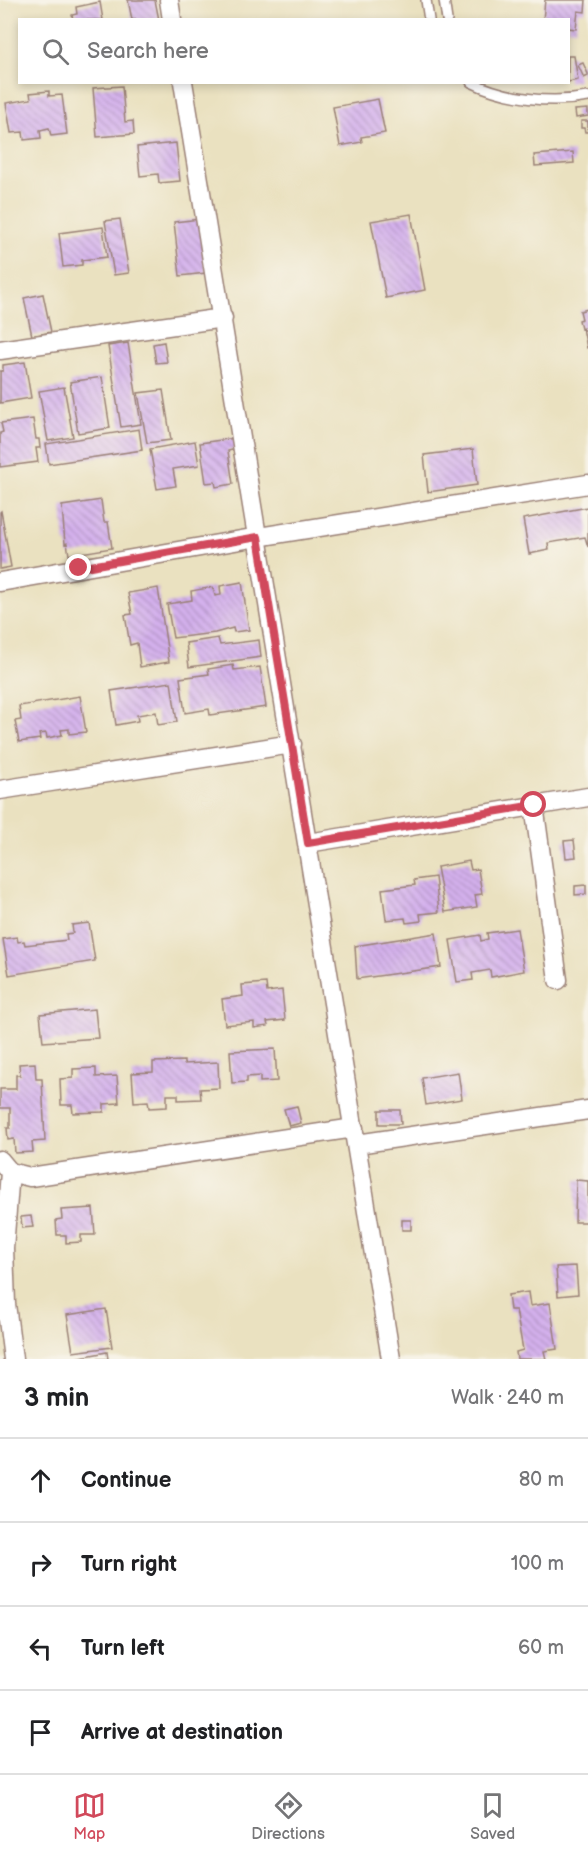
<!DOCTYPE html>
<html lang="en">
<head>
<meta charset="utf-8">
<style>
	body { margin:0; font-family:"Balsamiq Sans",sans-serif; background:#f2f2f2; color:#202124 }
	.stop { position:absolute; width:18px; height:18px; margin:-14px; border:4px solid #d1495b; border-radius:50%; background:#fff }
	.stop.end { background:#d1495b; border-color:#fff; box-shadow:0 2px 6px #0008 }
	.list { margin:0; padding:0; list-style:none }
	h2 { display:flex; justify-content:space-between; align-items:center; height:78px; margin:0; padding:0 24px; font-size:26px }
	h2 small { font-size:20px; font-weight:400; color:#757577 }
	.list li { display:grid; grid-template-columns:39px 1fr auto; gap:18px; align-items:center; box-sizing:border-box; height:84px; padding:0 24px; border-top:2px solid #e0e0e0 }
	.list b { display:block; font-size:22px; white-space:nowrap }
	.list em { font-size:20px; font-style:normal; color:#757577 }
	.icon { flex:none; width:33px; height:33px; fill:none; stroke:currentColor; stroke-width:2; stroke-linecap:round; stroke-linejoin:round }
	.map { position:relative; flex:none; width:588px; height:1359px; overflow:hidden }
	.search { position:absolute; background:#fff; box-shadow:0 3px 9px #0003; left:18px; right:18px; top:18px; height:66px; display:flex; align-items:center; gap:15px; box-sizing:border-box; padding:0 21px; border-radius:0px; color:#757577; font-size:22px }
	.sheet { height:414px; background:#fff }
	nav { display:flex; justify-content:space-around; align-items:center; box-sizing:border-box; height:84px; border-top:2px solid #e0e0e0; background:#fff; font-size:16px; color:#757577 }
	nav a { display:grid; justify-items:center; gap:3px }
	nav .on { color:#d1495b }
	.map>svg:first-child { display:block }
	.building { fill:url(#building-back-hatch) }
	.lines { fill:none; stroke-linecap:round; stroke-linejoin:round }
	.service-casing { stroke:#9a8076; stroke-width:12 }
	.minor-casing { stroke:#9a8076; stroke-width:21 }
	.service { stroke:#fff; stroke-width:9 }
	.minor { stroke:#fff; stroke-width:18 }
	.route { stroke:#d1495b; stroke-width:8 }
</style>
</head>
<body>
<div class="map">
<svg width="588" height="1359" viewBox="0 0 588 1359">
	<defs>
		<pattern id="building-back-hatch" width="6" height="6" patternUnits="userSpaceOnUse" patternTransform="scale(1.5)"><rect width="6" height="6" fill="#d4b1ed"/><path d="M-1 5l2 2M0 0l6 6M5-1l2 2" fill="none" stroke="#ae8fc0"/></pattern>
	</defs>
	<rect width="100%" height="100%" fill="#f7f3e8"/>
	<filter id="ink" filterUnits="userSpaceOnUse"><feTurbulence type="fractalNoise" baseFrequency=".0167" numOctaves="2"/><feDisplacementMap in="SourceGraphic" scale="12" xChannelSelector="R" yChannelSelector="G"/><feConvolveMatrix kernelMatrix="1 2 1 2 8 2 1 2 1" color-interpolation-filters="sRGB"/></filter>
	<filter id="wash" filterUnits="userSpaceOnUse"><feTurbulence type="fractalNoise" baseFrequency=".008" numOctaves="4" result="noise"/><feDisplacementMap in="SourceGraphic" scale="24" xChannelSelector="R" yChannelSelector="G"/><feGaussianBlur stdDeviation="1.35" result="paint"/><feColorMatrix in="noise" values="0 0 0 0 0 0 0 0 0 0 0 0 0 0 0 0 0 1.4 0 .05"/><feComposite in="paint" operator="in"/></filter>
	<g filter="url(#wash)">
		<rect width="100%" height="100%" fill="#eae1c0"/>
		<g id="blocks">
			<path class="building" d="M 128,0 L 155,0 L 159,20 L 132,20 Z
				M 545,0 L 586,0 L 585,12 L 578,11 L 576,29 L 568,28 L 568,20 L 543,20 Z
				M 100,2 L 103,20 L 73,20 L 72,15 L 77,14 L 76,7 Z
				M 568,56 L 574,56 L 578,80 L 568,82 Z
				M 583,63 L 588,74 L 588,76 L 584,78 L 578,65 Z
				M 122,86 L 125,122 L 133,121 L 134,134 L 97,137 L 93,88 Z
				M 49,91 L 49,96 L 62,95 L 67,134 L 51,136 L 49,128 L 40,130 L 41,138 L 24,140 L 23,132 L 11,133 L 6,103 L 31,99 L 30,93 Z
				M 378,99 L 385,133 L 361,137 L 362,142 L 340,146 L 333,107 Z
				M 588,109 L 588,116 L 576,118 L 575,110 Z
				M 581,121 L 588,121 L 588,132 L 585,132 L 584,128 L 581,128 Z
				M 176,143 L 180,181 L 159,183 L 158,174 L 140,176 L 137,147 Z
				M 573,152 L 574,163 L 535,166 L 534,155 Z
				M 411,214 L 425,290 L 386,298 L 371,221 Z
				M 120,219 L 129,273 L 114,275 L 105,221 Z
				M 200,219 L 206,273 L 180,276 L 174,222 Z
				M 103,227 L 107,257 L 82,260 L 82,265 L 63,267 L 59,233 Z
				M 43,294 L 51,332 L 32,336 L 24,298 Z
				M 588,309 L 588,348 L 587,348 L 583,328 L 581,329 L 579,320 L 582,319 L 580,311 Z
				M 164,342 L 167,362 L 156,363 L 153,344 Z
				M 128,343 L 141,424 L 121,427 L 108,346 Z
				M 25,362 L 31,398 L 0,403 L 0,371 L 3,371 L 3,365 Z
				M 102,377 L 110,428 L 78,433 L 70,382 Z
				M 64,387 L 73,437 L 48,441 L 39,391 Z
				M 163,390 L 171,440 L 147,443 L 138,393 Z
				M 33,419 L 36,439 L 39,439 L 40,448 L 36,448 L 38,462 L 0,467 L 0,433 L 3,432 L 1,423 Z
				M 139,429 L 142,450 L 49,464 L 46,444 Z
				M 235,438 L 236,449 L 228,451 L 233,484 L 216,487 L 215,482 L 206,483 L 200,443 Z
				M 195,441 L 199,465 L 173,469 L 176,486 L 157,489 L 150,449 Z
				M 473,449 L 477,485 L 428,492 L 424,455 Z
				M 101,500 L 104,522 L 108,522 L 112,548 L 69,555 L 67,543 L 65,544 L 62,506 Z
				M 588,507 L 588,547 L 585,537 L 548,543 L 549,550 L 529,554 L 523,519 Z
				M 1,511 L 11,567 L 0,569 L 0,512 Z
				M 242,582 L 249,630 L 234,632 L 233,628 L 215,633 L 173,638 L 167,604 L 192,600 L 191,591 L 213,587 L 215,596 L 221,595 L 220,586 Z
				M 158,588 L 169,662 L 140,667 L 137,643 L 130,645 L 125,615 L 132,614 L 128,593 Z
				M 218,638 L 220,645 L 259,640 L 261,657 L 189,667 L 186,643 Z
				M 233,665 L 234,670 L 260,667 L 266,707 L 210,715 L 209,709 L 185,713 L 180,678 L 209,674 L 208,669 Z
				M 171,682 L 177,722 L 158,725 L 156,712 L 137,715 L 138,721 L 116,725 L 111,691 Z
				M 80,696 L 86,732 L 69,734 L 69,729 L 61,730 L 62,735 L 47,738 L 46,733 L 39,734 L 40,739 L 19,742 L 15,721 L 21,720 L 19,706 Z
				M 574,840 L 576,857 L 566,858 L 564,841 Z
				M 469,861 L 471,870 L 478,869 L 482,894 L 475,895 L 477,907 L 445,912 L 437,867 Z
				M 435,877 L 439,912 L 420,914 L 421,921 L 406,923 L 405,918 L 386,920 L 382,889 L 415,885 L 414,880 Z
				M 586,885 L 586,894 L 575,895 L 575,886 Z
				M 89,923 L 95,961 L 9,975 L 3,939 L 17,937 L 18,942 L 24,941 L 25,945 L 67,940 L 66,934 L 73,933 L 72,925 Z
				M 517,929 L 524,971 L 491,977 L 490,970 L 472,973 L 473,980 L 457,982 L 450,940 L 480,935 L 481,941 L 488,939 L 487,933 Z
				M 436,933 L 441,967 L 357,979 L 355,946 Z
				M 266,983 L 267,992 L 282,990 L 285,1020 L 267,1022 L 268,1026 L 254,1028 L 254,1022 L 225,1025 L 222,999 L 243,996 L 242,985 Z
				M 95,1009 L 98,1038 L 43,1042 L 40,1014 Z
				M 275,1049 L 277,1081 L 260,1082 L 260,1076 L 247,1077 L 247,1082 L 232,1083 L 230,1051 Z
				M 184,1061 L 184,1064 L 218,1062 L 219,1088 L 200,1089 L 201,1099 L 178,1100 L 178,1095 L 167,1095 L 167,1107 L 149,1108 L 148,1101 L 134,1102 L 132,1073 L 153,1072 L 153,1062 Z
				M 35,1063 L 36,1079 L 42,1079 L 45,1141 L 32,1142 L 33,1152 L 15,1153 L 14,1139 L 8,1140 L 7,1128 L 10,1128 L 10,1108 L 0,1108 L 0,1089 L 16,1089 L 16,1075 L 20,1075 L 19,1064 Z
				M 96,1068 L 96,1077 L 117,1076 L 119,1103 L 104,1104 L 104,1112 L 73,1113 L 72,1105 L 61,1105 L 60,1079 L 73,1078 L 73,1069 Z
				M 458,1072 L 462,1099 L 426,1105 L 422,1078 Z
				M 297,1106 L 301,1123 L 289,1126 L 284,1109 Z
				M 379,1110 L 400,1110 L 401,1124 L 379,1124 Z
				M 576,1180 L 588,1181 L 588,1222 L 575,1222 Z
				M 93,1208 L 95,1235 L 81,1235 L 81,1242 L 66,1243 L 66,1235 L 57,1235 L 56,1220 L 62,1219 L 61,1210 Z
				M 31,1216 L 33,1227 L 22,1228 L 21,1217 Z
				M 402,1220 L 411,1220 L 411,1230 L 402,1230 Z
				M 576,1266 L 578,1294 L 558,1296 L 556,1267 Z
				M 528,1292 L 530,1306 L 550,1303 L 557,1349 L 544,1351 L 546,1359 L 517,1359 L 516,1352 L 523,1350 L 516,1310 L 510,1310 L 508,1295 Z
				M 106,1309 L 112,1347 L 73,1352 L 67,1315 Z
				M 107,1352 L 108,1359 L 75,1359 L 75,1358 Z"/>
		</g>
	</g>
	<g filter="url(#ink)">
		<use href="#blocks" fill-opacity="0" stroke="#9a8076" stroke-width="1.5"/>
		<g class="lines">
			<g class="service-casing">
				<path id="service" d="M 426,0 L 429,20
					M 444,0 L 447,20
					M 471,82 C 506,99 551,104 588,97"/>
			</g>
			<g class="minor-casing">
				<path id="minor" d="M 169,0 L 172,20
					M 183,82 L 391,1359
					M 0,350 L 223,318
					M 0,582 L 258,537 L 588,484
					M 0,790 L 292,744
					M 534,805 L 558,980
					M 308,843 L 588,797
					M 357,1144 L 588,1110
					M 0,1160 L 10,1172 L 30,1177 L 354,1128
					M 10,1172 L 4,1248 L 6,1304 L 13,1359"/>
			</g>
			<use href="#service" class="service"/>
			<use href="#minor" class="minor"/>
		</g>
	</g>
	<g class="lines" filter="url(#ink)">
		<path class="route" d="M 79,568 L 258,537 L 308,843 L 534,805"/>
	</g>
</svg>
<div class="stop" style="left:534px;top:805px"></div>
<div class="stop end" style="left:79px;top:568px"></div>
<div class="search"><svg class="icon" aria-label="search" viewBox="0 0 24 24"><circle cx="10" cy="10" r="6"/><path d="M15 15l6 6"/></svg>Search here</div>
</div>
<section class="sheet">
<h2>3 min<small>Walk · 240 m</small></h2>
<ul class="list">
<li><svg class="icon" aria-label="ahead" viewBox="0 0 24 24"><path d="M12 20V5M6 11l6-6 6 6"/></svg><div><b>Continue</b></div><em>80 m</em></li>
<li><svg class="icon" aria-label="right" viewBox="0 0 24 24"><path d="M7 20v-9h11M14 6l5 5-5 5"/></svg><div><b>Turn right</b></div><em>100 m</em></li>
<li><svg class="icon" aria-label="left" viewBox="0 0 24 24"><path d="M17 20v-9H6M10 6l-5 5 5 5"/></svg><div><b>Turn left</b></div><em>60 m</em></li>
<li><svg class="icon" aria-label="arrive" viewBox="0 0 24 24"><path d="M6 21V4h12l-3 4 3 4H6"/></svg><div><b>Arrive at destination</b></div></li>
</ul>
</section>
<nav>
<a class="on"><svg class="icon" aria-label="map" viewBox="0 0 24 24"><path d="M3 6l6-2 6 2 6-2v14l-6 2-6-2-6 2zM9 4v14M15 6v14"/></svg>Map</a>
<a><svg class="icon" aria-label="directions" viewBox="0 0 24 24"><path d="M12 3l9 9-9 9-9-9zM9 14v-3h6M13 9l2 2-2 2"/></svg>Directions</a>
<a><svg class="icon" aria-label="saved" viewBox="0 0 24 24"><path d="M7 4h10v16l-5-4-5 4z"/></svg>Saved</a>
</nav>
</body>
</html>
